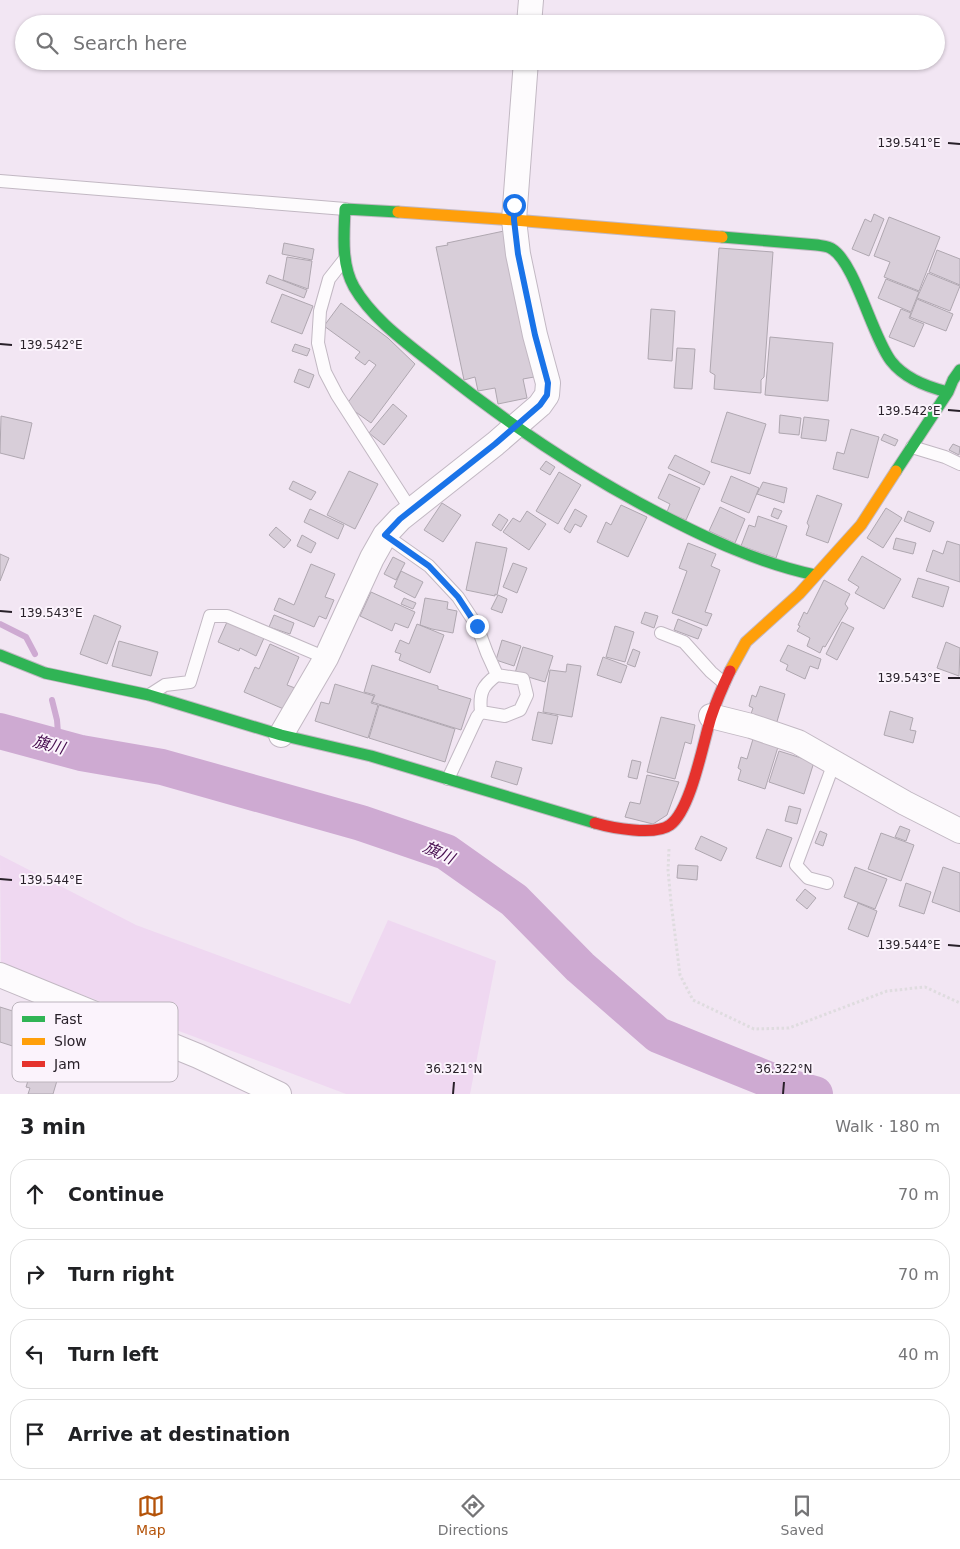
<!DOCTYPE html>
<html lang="en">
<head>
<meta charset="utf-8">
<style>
	body { margin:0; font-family:"DejaVu Sans","Noto Sans JP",sans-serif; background:#f2f2f2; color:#202124 }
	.stop { position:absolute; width:15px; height:15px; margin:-11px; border:4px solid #1a73e8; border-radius:50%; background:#fff }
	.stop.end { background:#1a73e8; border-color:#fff; box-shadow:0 1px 5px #0008 }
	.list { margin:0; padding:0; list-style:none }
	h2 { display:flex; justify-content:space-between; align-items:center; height:65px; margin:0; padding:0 20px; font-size:21px }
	h2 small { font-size:16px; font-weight:400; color:#757577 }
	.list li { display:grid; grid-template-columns:32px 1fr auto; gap:15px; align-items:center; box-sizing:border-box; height:70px; margin:0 10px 10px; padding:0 10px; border:1px solid #e0e0e0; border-radius:20px }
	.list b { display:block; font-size:19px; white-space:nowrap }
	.list em { font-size:16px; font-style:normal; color:#757577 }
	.icon { flex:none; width:28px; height:28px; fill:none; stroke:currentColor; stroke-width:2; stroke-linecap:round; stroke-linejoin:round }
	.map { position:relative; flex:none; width:960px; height:1094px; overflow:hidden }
	.search { position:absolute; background:#fff; box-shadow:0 1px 4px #0004; left:15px; right:15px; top:15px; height:55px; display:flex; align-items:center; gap:12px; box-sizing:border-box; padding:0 18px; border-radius:28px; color:#757577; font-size:19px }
	.sheet { height:385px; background:#fff }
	nav { display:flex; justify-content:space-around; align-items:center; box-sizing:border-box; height:70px; border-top:1px solid #e0e0e0; background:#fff; font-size:14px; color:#757577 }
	nav a { display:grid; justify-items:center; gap:2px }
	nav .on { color:#b45309 }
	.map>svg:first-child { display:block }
	.green { fill:#efd8f1 }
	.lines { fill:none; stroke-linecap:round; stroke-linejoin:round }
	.stream { stroke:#ceaad2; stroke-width:6 }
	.river { stroke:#ceaad2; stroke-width:36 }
	.building { fill:#d8ced9; stroke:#afa7b0 }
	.lane-casing { stroke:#c2b8c3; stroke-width:14 }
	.street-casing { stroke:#c2b8c3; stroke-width:26 }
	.fast-casing { stroke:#c2b8c3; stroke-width:13 }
	.slow-casing { stroke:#c2b8c3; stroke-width:13 }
	.jam-casing { stroke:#c2b8c3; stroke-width:13 }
	.path { stroke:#dfdcdf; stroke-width:3; stroke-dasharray:2.5 2.5; stroke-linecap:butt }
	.lane { stroke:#fdfbfd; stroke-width:12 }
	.street { stroke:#fdfbfd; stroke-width:24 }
	.fast { stroke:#30b455; stroke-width:11 }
	.slow { stroke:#ff9f0a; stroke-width:11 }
	.jam { stroke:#e5322d; stroke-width:11 }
	.route { stroke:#1a73e8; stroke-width:6 }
	.ticks { fill:none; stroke:#282029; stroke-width:2 }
	.labels { text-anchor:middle; stroke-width:4; stroke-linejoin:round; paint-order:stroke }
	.water-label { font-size:16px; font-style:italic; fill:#470e4f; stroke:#fbf3fc }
	.key { fill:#fbf3fc; stroke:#bcb4bd; stroke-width:1 }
	.key-label { font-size:14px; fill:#282029 }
	.ticks-label { font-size:12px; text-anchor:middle; fill:#282029; stroke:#fbf3fc; stroke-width:4; stroke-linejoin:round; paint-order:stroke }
</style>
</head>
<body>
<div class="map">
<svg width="960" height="1094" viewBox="0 0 960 1094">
	<rect width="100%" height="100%" fill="#f2e6f3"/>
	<path class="green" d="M 0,855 L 136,925 L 350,1004 L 388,920 L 496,961 L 470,1094 L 346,1094 L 1,964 Z"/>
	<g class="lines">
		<path class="stream" d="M 0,624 L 26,637 L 35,654
			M 52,700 L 57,720 L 59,746"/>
		<path class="river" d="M 0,731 L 81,753 L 162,767 L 361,823 L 446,852 L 514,900 L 580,967 L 658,1035 L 782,1085 L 815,1094"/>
	</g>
	<path class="building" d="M 874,214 L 884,219 L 869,256 L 852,249 L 865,219 L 871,222 Z
		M 889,217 L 940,237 L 919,291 L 884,277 L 890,262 L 874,256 Z
		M 504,231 L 534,377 L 523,379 L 527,398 L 498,404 L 495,388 L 478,391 L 475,377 L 464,380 L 436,247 L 448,245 L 447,243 Z
		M 284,243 L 314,249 L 312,260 L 282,254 Z
		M 719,248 L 773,252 L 764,377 L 761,380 L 761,393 L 714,389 L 715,375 L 710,372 Z
		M 937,250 L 960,259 L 960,285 L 929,272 Z
		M 287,257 L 312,261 L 308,289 L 283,280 Z
		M 928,273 L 960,286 L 950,311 L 917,298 Z
		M 269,275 L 307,290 L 304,298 L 266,283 Z
		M 886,279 L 919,292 L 911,312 L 878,298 Z
		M 282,294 L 313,306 L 302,334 L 271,322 Z
		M 917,299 L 953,314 L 946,331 L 910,317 Z
		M 341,303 L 388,338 L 415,364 L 371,423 L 346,405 L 376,365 L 369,360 L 365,365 L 355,358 L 360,352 L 324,326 Z
		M 651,309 L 675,311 L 672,361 L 648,359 Z
		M 901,309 L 911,313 L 909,318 L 924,324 L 914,347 L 889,337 Z
		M 770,337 L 833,343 L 828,401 L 765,395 Z
		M 295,344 L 310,349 L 307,356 L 292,351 Z
		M 677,348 L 695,349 L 692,389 L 674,388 Z
		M 299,369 L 314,375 L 309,388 L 294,382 Z
		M 393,404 L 407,416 L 384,445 L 369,433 Z
		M 727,412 L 766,424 L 750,474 L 711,462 Z
		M 780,415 L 801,418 L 799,435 L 779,433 Z
		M 1,416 L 32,423 L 24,459 L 0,453 Z
		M 804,417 L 829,420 L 826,441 L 801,438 Z
		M 851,429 L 879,437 L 868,478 L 833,469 L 837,452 L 844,454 Z
		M 884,434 L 898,440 L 895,446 L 881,440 Z
		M 953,444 L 960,447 L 959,455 L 949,450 Z
		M 675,455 L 710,472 L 704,485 L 668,468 Z
		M 546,461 L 555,467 L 550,475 L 540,469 Z
		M 349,471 L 378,484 L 355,529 L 327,515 Z
		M 559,472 L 581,485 L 558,524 L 536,511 Z
		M 669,474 L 700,488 L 686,520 L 667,512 L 670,504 L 658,498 Z
		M 731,476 L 759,488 L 749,513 L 721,501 Z
		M 293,481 L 316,492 L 311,500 L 289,489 Z
		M 763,482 L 787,488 L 784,503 L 757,494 Z
		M 817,495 L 842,504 L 828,543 L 806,535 L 809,526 L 807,523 Z
		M 442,503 L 461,515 L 443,542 L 424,530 Z
		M 621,505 L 647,517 L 628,557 L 597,542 L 606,522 L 611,525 Z
		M 720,507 L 745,519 L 735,543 L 709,531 Z
		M 774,508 L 782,511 L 778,519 L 771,516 Z
		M 886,508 L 902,518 L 883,548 L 867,538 Z
		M 310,509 L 344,525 L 338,539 L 304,522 Z
		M 575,509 L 587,516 L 581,527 L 575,524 L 570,533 L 564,529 Z
		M 527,511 L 546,524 L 529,550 L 503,532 L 513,518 L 520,522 Z
		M 908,511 L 934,522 L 930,532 L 904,521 Z
		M 499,514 L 508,520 L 501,531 L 492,525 Z
		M 758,516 L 787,526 L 776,558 L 741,546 L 749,525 L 755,527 Z
		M 276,527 L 291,540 L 284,548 L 269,535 Z
		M 302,535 L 316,543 L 311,553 L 297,546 Z
		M 896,538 L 916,543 L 913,554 L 893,549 Z
		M 947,541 L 960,545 L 960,582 L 926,571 L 933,550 L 943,554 Z
		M 476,542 L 507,548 L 497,595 L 495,594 L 495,596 L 466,590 Z
		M 688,543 L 716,554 L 711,566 L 720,570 L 705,612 L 712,614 L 707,626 L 672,613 L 687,571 L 679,568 Z
		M 0,554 L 9,558 L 0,581 Z
		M 862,556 L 901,579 L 884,609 L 855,593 L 859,587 L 848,580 Z
		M 393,557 L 405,563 L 396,580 L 384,574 Z
		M 513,563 L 527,568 L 517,593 L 503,587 Z
		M 311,564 L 335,574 L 325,597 L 334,600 L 326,619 L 319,616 L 314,627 L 274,610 L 279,598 L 294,605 Z
		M 401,571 L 423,582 L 415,598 L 394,587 Z
		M 918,578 L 949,587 L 943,607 L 912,597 Z
		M 824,580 L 850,594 L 845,604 L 848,608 L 825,647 L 823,646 L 820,653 L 807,646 L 810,638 L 797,631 L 800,626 L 798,625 L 804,612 L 807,614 Z
		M 371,592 L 415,612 L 408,628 L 395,623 L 392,631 L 360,616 Z
		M 498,595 L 507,599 L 502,613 L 491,609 Z
		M 404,598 L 416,603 L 413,609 L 401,604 Z
		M 425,598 L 448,602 L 447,609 L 457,611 L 453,633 L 432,629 L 420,625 Z
		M 645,612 L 658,616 L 654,628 L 641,623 Z
		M 94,615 L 121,626 L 107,664 L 80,654 Z
		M 274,615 L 294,623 L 290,634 L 269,627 Z
		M 678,619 L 702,629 L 698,639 L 674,630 Z
		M 227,622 L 264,638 L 256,656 L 240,648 L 239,651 L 218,642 Z
		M 842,622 L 854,628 L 837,660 L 826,654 Z
		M 417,624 L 444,635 L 430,673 L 399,660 L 401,654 L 395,652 L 400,640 L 409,644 Z
		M 615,626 L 634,632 L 625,662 L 606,657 Z
		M 502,640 L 521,646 L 514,666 L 496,660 Z
		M 119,641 L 158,652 L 151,676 L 112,666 Z
		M 946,642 L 960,648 L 959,676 L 937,668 Z
		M 270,644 L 299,657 L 287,685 L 295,688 L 286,710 L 244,692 L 255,667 L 259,669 Z
		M 788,645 L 821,659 L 818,669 L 810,666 L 805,679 L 786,670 L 788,665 L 780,661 Z
		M 523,647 L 553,656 L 545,682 L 515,673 Z
		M 633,649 L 640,652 L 635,667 L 627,664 Z
		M 603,657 L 627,666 L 621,683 L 597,675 Z
		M 567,664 L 581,666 L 572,717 L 543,712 L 550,670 L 566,672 Z
		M 372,665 L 438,686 L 438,689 L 471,699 L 461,730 L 372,702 L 375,695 L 364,692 Z
		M 335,684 L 374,696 L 371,703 L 378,705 L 368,738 L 315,721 L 321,702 L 329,704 Z
		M 760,686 L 785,694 L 776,725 L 750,717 L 753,708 L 749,706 L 752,695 L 756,697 Z
		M 379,705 L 455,729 L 445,762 L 369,738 Z
		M 890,711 L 913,718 L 910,730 L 916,731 L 913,743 L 884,735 Z
		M 538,712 L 558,716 L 552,744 L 532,740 Z
		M 661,717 L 695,725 L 691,744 L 685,742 L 675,779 L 647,772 Z
		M 753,739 L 778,747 L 765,789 L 738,780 L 741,770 L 738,768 L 741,757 L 747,759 Z
		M 779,751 L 814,762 L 804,794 L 769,782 Z
		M 632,760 L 641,762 L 637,779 L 628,777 Z
		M 496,761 L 522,768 L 517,785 L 491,777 Z
		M 647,775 L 679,782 L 667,815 L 653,824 L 625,817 L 630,802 L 640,804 Z
		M 789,806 L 801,809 L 797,824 L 785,821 Z
		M 900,826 L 910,830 L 906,841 L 895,837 Z
		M 767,829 L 792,838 L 781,867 L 756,858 Z
		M 820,831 L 827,834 L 823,846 L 815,843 Z
		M 881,833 L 914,845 L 901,881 L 868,869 Z
		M 701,836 L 727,848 L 721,861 L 695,849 Z
		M 678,865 L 698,866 L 697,880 L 677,878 Z
		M 855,867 L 887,879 L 875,909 L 844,897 Z
		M 943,867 L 960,873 L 960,912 L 932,902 Z
		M 906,883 L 931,892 L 924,914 L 899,906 Z
		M 805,889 L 816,898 L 807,909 L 796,900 Z
		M 858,903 L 877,911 L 868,937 L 848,929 Z
		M 0,1007 L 54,1024 L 46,1051 L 64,1057 L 53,1094 L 28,1094 L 30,1088 L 26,1087 L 39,1046 L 24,1041 L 22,1049 L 0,1042 Z"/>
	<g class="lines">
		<g class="lane-casing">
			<path id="lane" d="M 0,181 L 345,209
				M 344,260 L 329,279 L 320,311 L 318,343 L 325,372 L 337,395 L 411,510
				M 912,447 L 945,457 L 960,464
				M 385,535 L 429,566 L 458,597 L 477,626 L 487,653 L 497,675
				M 661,633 L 684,642 L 711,672 L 724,683
				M 151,694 L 165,685 L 190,682 L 210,616 L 227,616 L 326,658
				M 448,779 L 477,717 L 481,712 L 505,716 L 520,710 L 527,695 L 523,679 L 497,675 C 482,686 479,693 481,712
				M 827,883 L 808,878 L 796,865 L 834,763"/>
		</g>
		<g class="street-casing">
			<path id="street" d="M 529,24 L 531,0
				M 711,716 L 751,726 L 798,742 L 905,803 L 960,831
				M 281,735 L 326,658 L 372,558 L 385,535 L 400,519 L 495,444 L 540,405 L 547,395 L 548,383 L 535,335 L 518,254 L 514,220 L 526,61
				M 0,975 L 198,1056 L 279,1094"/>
		</g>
		<g class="fast-casing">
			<path id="fast" d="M 398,212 L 345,209 C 344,234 341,264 354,287 C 373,320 408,344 438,368 C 507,423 579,472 658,513 C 708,539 759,563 815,575
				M 722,237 L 817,245 C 822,246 828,246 832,249 C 855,263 872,336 891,361 C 905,379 927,387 948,392
				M 896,471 L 948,392 L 953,380 L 960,370
				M 0,655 L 45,673 L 149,695 L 281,735 L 371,756 L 595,823"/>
		</g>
		<g class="slow-casing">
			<path id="slow" d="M 398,212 L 514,220 L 722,237
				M 730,671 L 746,642 L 799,594 L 861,525 L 896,471"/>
		</g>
		<g class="jam-casing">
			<path id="jam" d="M 595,823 C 612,828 655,836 670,825 C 691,810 703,743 711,717 C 716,702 723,686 730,671"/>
		</g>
		<path class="path" d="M 669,849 L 668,870 L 671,902 L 680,975 L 693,1000 L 754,1029 L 789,1028 L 887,991 L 925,987 L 960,1003"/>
		<use href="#lane" class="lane"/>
		<use href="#street" class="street"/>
		<use href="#fast" class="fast"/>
		<use href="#slow" class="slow"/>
		<use href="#jam" class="jam"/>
	</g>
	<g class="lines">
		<path class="route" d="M 477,626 L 458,597 L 429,566 L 385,535 L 400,519 L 495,444 L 540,405 L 547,395 L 548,383 L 535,335 L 518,254 L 514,220 L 514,205"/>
	</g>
	<path class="ticks" d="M 948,143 L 960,144M 0,344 L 12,345M 948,410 L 960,411M 0,611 L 12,612M 948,678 L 960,678M 0,879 L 12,880M 948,945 L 960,946M 453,1094 L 454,1082M 783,1094 L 784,1082"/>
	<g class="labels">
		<g class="water-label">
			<text transform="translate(49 744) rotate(15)" y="6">旗川</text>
			<text transform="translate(439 852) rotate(25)" y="6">旗川</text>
		</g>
	</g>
	<rect x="12" y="1002" width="166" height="80" rx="8" class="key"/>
	<rect x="22" y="1016" width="23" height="6" fill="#30b455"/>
	<rect x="22" y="1038" width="23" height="7" fill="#ff9f0a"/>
	<rect x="22" y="1061" width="23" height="6" fill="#e5322d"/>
	<g class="key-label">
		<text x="54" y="1024">Fast</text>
		<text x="54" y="1046">Slow</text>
		<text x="54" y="1069">Jam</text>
	</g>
	<g class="ticks-label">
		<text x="909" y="147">139.541°E</text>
		<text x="51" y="349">139.542°E</text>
		<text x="909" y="415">139.542°E</text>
		<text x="51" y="617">139.543°E</text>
		<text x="909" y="682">139.543°E</text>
		<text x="51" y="884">139.544°E</text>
		<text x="909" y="949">139.544°E</text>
		<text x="454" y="1073">36.321°N</text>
		<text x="784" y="1073">36.322°N</text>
	</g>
</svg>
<div class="stop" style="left:514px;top:205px"></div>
<div class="stop end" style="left:477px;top:626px"></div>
<div class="search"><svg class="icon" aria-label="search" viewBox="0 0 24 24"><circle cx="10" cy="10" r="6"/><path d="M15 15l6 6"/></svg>Search here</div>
</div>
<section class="sheet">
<h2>3 min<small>Walk · 180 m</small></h2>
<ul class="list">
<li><svg class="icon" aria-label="ahead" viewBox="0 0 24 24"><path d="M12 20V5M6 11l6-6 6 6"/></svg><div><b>Continue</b></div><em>70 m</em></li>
<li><svg class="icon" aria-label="right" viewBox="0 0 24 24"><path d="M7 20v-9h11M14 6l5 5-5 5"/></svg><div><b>Turn right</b></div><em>70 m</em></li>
<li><svg class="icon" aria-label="left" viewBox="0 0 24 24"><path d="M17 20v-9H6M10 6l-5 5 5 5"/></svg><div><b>Turn left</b></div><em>40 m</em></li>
<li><svg class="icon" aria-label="arrive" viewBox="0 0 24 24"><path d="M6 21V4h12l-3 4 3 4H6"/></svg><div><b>Arrive at destination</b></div></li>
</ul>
</section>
<nav>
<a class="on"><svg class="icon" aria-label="map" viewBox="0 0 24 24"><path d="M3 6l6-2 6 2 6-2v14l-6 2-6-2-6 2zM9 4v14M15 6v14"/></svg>Map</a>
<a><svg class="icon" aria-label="directions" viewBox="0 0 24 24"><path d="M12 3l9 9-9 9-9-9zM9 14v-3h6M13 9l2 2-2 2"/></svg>Directions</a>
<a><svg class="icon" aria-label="saved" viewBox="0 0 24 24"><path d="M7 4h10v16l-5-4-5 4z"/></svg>Saved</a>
</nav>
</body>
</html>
